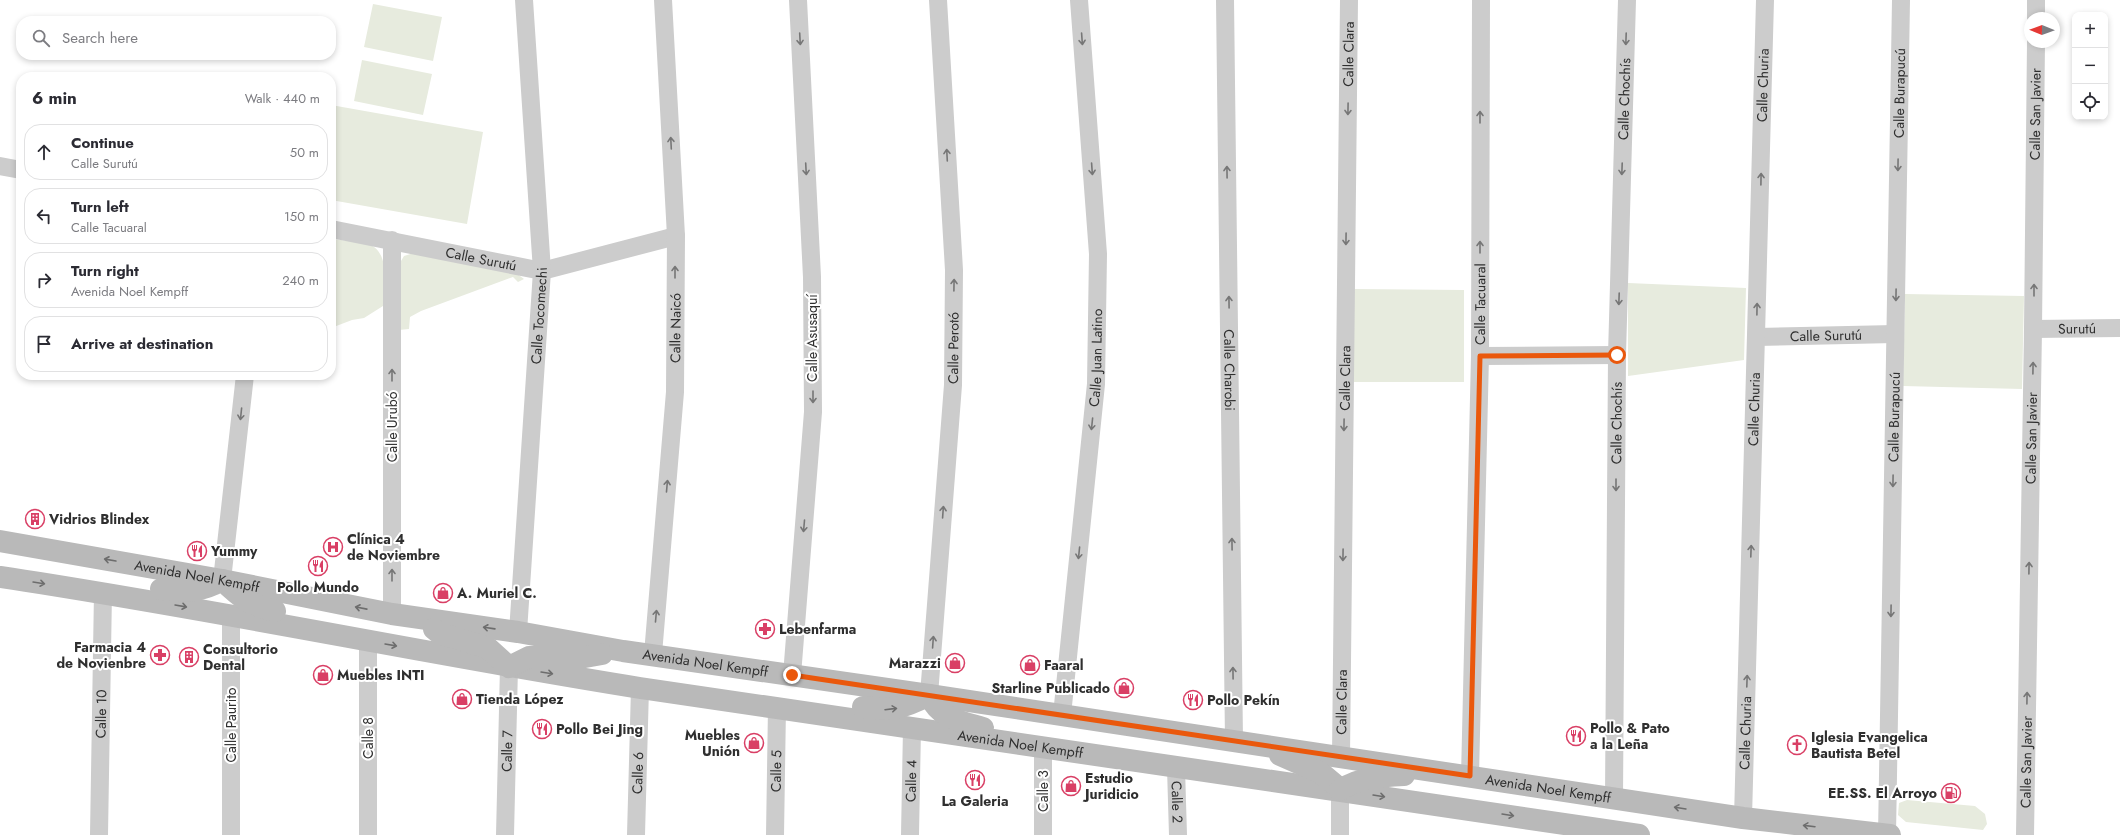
<!DOCTYPE html>
<html lang="en">
<head>
<meta charset="utf-8">
<style>
	body { margin:0; font-family:Jost,sans-serif; background:#f2f2f3; color:#2b2b33 }
	.controls { position:absolute; right:12px; top:12px; display:grid; overflow:hidden; border-radius:8px; box-shadow:0 2px 6px #0003 }
	.controls button { width:36px; height:36px; display:grid; place-items:center; padding:0; border:0; border-bottom:1px solid #e1e1e2; background:#fff; color:#2b2b33; font:20px sans-serif }
	.compass { position:absolute; left:2024px; top:12px; width:36px; height:36px; border-radius:50%; background:#fff; box-shadow:0 2px 6px #0003; rotate:271deg }
	.stop { position:absolute; width:12px; height:12px; margin:-9px; border:3px solid #ea580c; border-radius:50%; background:#fff }
	.stop.end { background:#ea580c; border-color:#fff; box-shadow:0 1px 4px #0008 }
	.list { margin:0; padding:0; list-style:none }
	h2 { display:flex; justify-content:space-between; align-items:center; height:52px; margin:0; padding:0 16px; font-size:17px }
	h2 small { font-size:13px; font-weight:400; color:#7c7c81 }
	.list li { display:grid; grid-template-columns:26px 1fr auto; gap:12px; align-items:center; box-sizing:border-box; height:56px; margin:0 8px 8px; padding:0 8px; border:1px solid #e1e1e2; border-radius:16px }
	.list b { display:block; font-size:15px; white-space:nowrap }
	.list p { margin:0; font-size:13px; white-space:nowrap; color:#7c7c81 }
	.list em { font-size:13px; font-style:normal; color:#7c7c81 }
	.icon { flex:none; width:22px; height:22px; fill:none; stroke:currentColor; stroke-width:2; stroke-linecap:round; stroke-linejoin:round }
	.map { position:relative; flex:none; width:2120px; height:835px; overflow:hidden }
	.search { position:absolute; background:#fff; box-shadow:0 2px 6px #0003; left:16px; top:16px; width:320px; height:44px; display:flex; align-items:center; gap:10px; box-sizing:border-box; padding:0 14px; border-radius:16px; color:#7c7c81; font-size:15px }
	.panel { position:absolute; background:#fff; box-shadow:0 2px 6px #0003; left:16px; top:72px; width:320px; height:308px; border-radius:16px }
	.map>svg:first-child { display:block }
	.green { fill:#e7ebde }
	.lines { fill:none; stroke-linecap:round; stroke-linejoin:round }
	.street { stroke:#ccc; stroke-width:18 }
	.secondary { stroke:#b9b9b9; stroke-width:22 }
	.oneway { stroke:#767676 }
	.oneway2 { stroke:#6d6d6d }
	.route { stroke:#ea580c; stroke-width:5 }
	.labels { text-anchor:middle; stroke-width:4; stroke-linejoin:round; paint-order:stroke }
	.street-label { font-size:14px; fill:#2f2f2f; stroke:#fff }
	.poi-label { font-size:14px; font-weight:bold; fill:#2f2f2f; stroke:#fff; text-anchor:start }
</style>
</head>
<body>
<div class="map">
<svg width="2120" height="835" viewBox="0 0 2120 835">
	<rect width="100%" height="100%" fill="#fff"/>
	<path class="green" d="M 373,4 L 442,17 L 433,61 L 364,47 Z
		M 362,60 L 432,74 L 423,115 L 354,101 Z
		M 331,105 L 483,132 L 467,224 L 331,200 Z
		M 331,239 C 342,240 354,241 365,243 C 392,249 384,287 383,306 L 364,318 L 352,320 L 331,328 Z
		M 420,251 L 508,267 L 524,279 L 518,282 L 513,277 L 421,311 L 410,317 L 409,329 L 399,330 L 401,261 L 404,256 Z
		M 1628,283 L 1746,288 L 1744,360 L 1628,376 Z
		M 1354,289 L 1464,290 L 1464,382 L 1352,382 Z
		M 1905,294 L 2024,296 L 2022,389 L 1903,386 Z
		M 1907,800 L 1975,806 L 1985,814 L 1987,824 L 1983,830 L 1906,822 L 1898,815 L 1899,803 Z"/>
	<g class="lines">
		<g class="street">
			<path id="s1" d="M 1225,0 L 1234,740"/>
			<path d="M 2036,18 L 2036,0"/>
			<path d="M 0,166 L 21,170"/>
			<path id="s2" d="M 331,229 L 542,271 L 676,236"/>
			<path d="M 392,240 L 392,614"/>
			<path id="s3" d="M 2033,329 L 2120,328"/>
			<path id="s4" d="M 1757,337 L 1895,334"/>
			<path d="M 1480,356 L 1617,355"/>
			<path d="M 222,580 L 245,375"/>
			<path d="M 231,614 L 231,835"/>
			<path id="s5" d="M 518,632 L 542,271 L 524,0"/>
			<path id="s6" d="M 653,654 L 675,392 L 676,236 L 663,0"/>
			<path d="M 792,675 L 813,412 L 812,277 L 798,0"/>
			<path id="s7" d="M 929,695 L 953,385 L 954,270 L 938,0"/>
			<path id="s8" d="M 1062,715 L 1096,384 L 1098,254 L 1079,0"/>
			<path id="s9" d="M 1341,756 L 1349,0"/>
			<path id="s10" d="M 1176,768 L 1178,835"/>
			<path id="s11" d="M 1470,776 L 1480,356 L 1481,0"/>
			<path id="s12" d="M 1614,798 L 1617,355 L 1627,0"/>
			<path id="s13" d="M 1743,818 L 1765,0"/>
			<path id="s14" d="M 99,835 L 103,592"/>
			<path d="M 368,835 L 368,641"/>
			<path id="s15" d="M 505,835 L 509,667"/>
			<path id="s16" d="M 636,835 L 640,688"/>
			<path id="s17" d="M 775,835 L 777,707"/>
			<path id="s18" d="M 910,835 L 912,728"/>
			<path d="M 1043,835 L 1043,748"/>
			<path d="M 1340,835 L 1340,790"/>
			<path id="s19" d="M 1887,835 L 1901,0"/>
			<path id="s20" d="M 2025,835 L 2033,329 L 2036,42"/>
		</g>
		<g class="secondary">
			<path id="s21" d="M 0,541 L 222,580 L 392,614 L 518,632 L 623,651 L 929,695 L 1743,818 L 1890,835"/>
			<path id="s22" d="M 0,577 C 214,609 426,654 640,688 L 1639,835"/>
			<path d="M 161,589 C 186,591 200,593 222,580 C 242,599 248,604 275,611"/>
			<path d="M 434,629 L 439,633 L 488,648 L 509,667 L 529,657 L 585,657 L 602,654"/>
			<path d="M 863,707 C 894,710 902,709 929,695 C 940,719 959,721 983,728"/>
			<path d="M 1280,755 L 1321,773 L 1340,789"/>
			<path d="M 1340,790 C 1360,777 1381,776 1404,775"/>
		</g>
	</g>
	<defs><path id="oneway-shaft" d="M-6 0H5M1.5-3L5.5 0L1.5 3" fill="none" stroke-width="1.6" stroke-linecap="round" stroke-linejoin="round"/></defs>
	<g class="oneway">
		<use href="#oneway-shaft" transform="translate(800 39) rotate(87)"/>
		<use href="#oneway-shaft" transform="translate(1082 39) rotate(86)"/>
		<use href="#oneway-shaft" transform="translate(1626 39) rotate(92)"/>
		<use href="#oneway-shaft" transform="translate(1348 109) rotate(91)"/>
		<use href="#oneway-shaft" transform="translate(1480 117) rotate(-90)"/>
		<use href="#oneway-shaft" transform="translate(671 143) rotate(-93)"/>
		<use href="#oneway-shaft" transform="translate(947 155) rotate(-93)"/>
		<use href="#oneway-shaft" transform="translate(1898 165) rotate(91)"/>
		<use href="#oneway-shaft" transform="translate(806 169) rotate(87)"/>
		<use href="#oneway-shaft" transform="translate(1092 169) rotate(86)"/>
		<use href="#oneway-shaft" transform="translate(1622 169) rotate(92)"/>
		<use href="#oneway-shaft" transform="translate(1227 172) rotate(-91)"/>
		<use href="#oneway-shaft" transform="translate(1761 179) rotate(-89)"/>
		<use href="#oneway-shaft" transform="translate(1346 239) rotate(91)"/>
		<use href="#oneway-shaft" transform="translate(1480 247) rotate(-90)"/>
		<use href="#oneway-shaft" transform="translate(675 272) rotate(-90)"/>
		<use href="#oneway-shaft" transform="translate(954 285) rotate(-89)"/>
		<use href="#oneway-shaft" transform="translate(2034 290) rotate(-90)"/>
		<use href="#oneway-shaft" transform="translate(1896 295) rotate(91)"/>
		<use href="#oneway-shaft" transform="translate(1619 299) rotate(92)"/>
		<use href="#oneway-shaft" transform="translate(1229 302) rotate(-91)"/>
		<use href="#oneway-shaft" transform="translate(1757 309) rotate(-89)"/>
		<use href="#oneway-shaft" transform="translate(2033 368) rotate(-89)"/>
		<use href="#oneway-shaft" transform="translate(392 375) rotate(-90)"/>
		<use href="#oneway-shaft" transform="translate(813 397) rotate(90)"/>
		<use href="#oneway-shaft" transform="translate(241 414) rotate(96)"/>
		<use href="#oneway-shaft" transform="translate(1092 424) rotate(96)"/>
		<use href="#oneway-shaft" transform="translate(1344 425) rotate(91)"/>
		<use href="#oneway-shaft" transform="translate(1893 481) rotate(91)"/>
		<use href="#oneway-shaft" transform="translate(1616 485) rotate(90)"/>
		<use href="#oneway-shaft" transform="translate(667 486) rotate(-85)"/>
		<use href="#oneway-shaft" transform="translate(943 512) rotate(-86)"/>
		<use href="#oneway-shaft" transform="translate(804 526) rotate(95)"/>
		<use href="#oneway-shaft" transform="translate(1232 544) rotate(-91)"/>
		<use href="#oneway-shaft" transform="translate(1751 551) rotate(-88)"/>
		<use href="#oneway-shaft" transform="translate(1079 553) rotate(96)"/>
		<use href="#oneway-shaft" transform="translate(1343 555) rotate(91)"/>
		<use href="#oneway-shaft" transform="translate(2029 568) rotate(-89)"/>
		<use href="#oneway-shaft" transform="translate(392 575) rotate(-90)"/>
		<use href="#oneway-shaft" transform="translate(1891 611) rotate(91)"/>
		<use href="#oneway-shaft" transform="translate(656 616) rotate(-85)"/>
		<use href="#oneway-shaft" transform="translate(933 642) rotate(-86)"/>
		<use href="#oneway-shaft" transform="translate(1233 673) rotate(-91)"/>
		<use href="#oneway-shaft" transform="translate(1747 681) rotate(-88)"/>
		<use href="#oneway-shaft" transform="translate(2027 698) rotate(-89)"/>
	</g>
	<g class="oneway2">
		<use href="#oneway-shaft" transform="translate(110 560) rotate(-170)"/>
		<use href="#oneway-shaft" transform="translate(39 583) rotate(9)"/>
		<use href="#oneway-shaft" transform="translate(181 606) rotate(10)"/>
		<use href="#oneway-shaft" transform="translate(361 608) rotate(-169)"/>
		<use href="#oneway-shaft" transform="translate(489 628) rotate(-172)"/>
		<use href="#oneway-shaft" transform="translate(391 645) rotate(10)"/>
		<use href="#oneway-shaft" transform="translate(547 673) rotate(9)"/>
		<use href="#oneway-shaft" transform="translate(891 709) rotate(-7)"/>
		<use href="#oneway-shaft" transform="translate(1379 796) rotate(9)"/>
		<use href="#oneway-shaft" transform="translate(1680 808) rotate(-171)"/>
		<use href="#oneway-shaft" transform="translate(1508 815) rotate(9)"/>
		<use href="#oneway-shaft" transform="translate(1809 826) rotate(-173)"/>
	</g>
	<g class="lines">
		<path class="route" d="M 792,675 L 1470,776 L 1480,356 L 1617,355"/>
	</g>
	<defs>
		<g id="building-ring" transform="scale(1)"><circle r="9.5" fill="#fff" stroke="#d93f65" stroke-width="1.5"/><path d="M-4-6H4V6H1V3H-1V6H-4ZM-2.5-4.3h1.7v1.8h-1.7ZM.8-4.3h1.7v1.8H.8ZM-2.5-1h1.7V.8h-1.7ZM.8-1h1.7V.8H.8Z" fill="#d93f65"/></g>
		<g id="hospital-ring" transform="scale(1)"><circle r="9.5" fill="#fff" stroke="#d93f65" stroke-width="1.5"/><path d="M-5-5h3v3.5h4V-5h3V5h-3V1.5h-4V5h-3Z" fill="#d93f65"/></g>
		<g id="restaurant-ring" transform="scale(1)"><circle r="9.5" fill="#fff" stroke="#d93f65" stroke-width="1.5"/><path d="M-5-6h1v4h1v-4h1v4h1v-4h1v5L-1.5 .5V6h-2V.5L-5-1ZM5-6V6H3V1.5H1.5Q1.5-4 5-6Z" fill="#d93f65"/></g>
		<g id="shop-ring" transform="scale(1)"><circle r="9.5" fill="#fff" stroke="#d93f65" stroke-width="1.5"/><path d="M-5-2.5h2.3a2.7 3.5 0 0 1 5.4 0H5L5.5 6h-11ZM-1.5-2.5h3a1.5 2.3 0 0 0-3 0Z" fill="#d93f65"/></g>
		<g id="pharmacy-ring" transform="scale(1)"><circle r="9.5" fill="#fff" stroke="#d93f65" stroke-width="1.5"/><path d="M-2-6h4v4h4v4h-4v4h-4v-4h-4v-4h4Z" fill="#d93f65"/></g>
		<g id="church-ring" transform="scale(1)"><circle r="9.5" fill="#fff" stroke="#d93f65" stroke-width="1.5"/><path d="M-1.2-6h2.4v3.5h3.3v2.4h-3.3V6h-2.4V-.1h-3.3v-2.4h3.3Z" fill="#d93f65"/></g>
		<g id="fuel-ring" transform="scale(1)"><circle r="9.5" fill="#fff" stroke="#d93f65" stroke-width="1.5"/><path d="M-5.5-6h7V0h2V4h1.3V-2.5L3-4.5l.8-.8L6-3V5H2.5V1h-1V6h-7ZM-4.2-4.7v3.2H.2V-4.7Z" fill="#d93f65"/></g>
	</defs>
	<g fill-rule="evenodd">
		<use href="#building-ring" x="35" y="519"/>
		<use href="#hospital-ring" x="333" y="547"/>
		<use href="#restaurant-ring" x="197" y="551"/>
		<use href="#restaurant-ring" x="318" y="566"/>
		<use href="#shop-ring" x="443" y="593"/>
		<use href="#pharmacy-ring" x="765" y="629"/>
		<use href="#pharmacy-ring" x="160" y="655"/>
		<use href="#building-ring" x="189" y="657"/>
		<use href="#shop-ring" x="955" y="663"/>
		<use href="#shop-ring" x="1030" y="665"/>
		<use href="#shop-ring" x="323" y="675"/>
		<use href="#shop-ring" x="1124" y="688"/>
		<use href="#shop-ring" x="462" y="699"/>
		<use href="#restaurant-ring" x="1193" y="700"/>
		<use href="#restaurant-ring" x="542" y="729"/>
		<use href="#restaurant-ring" x="1576" y="736"/>
		<use href="#shop-ring" x="754" y="743"/>
		<use href="#church-ring" x="1797" y="745"/>
		<use href="#restaurant-ring" x="975" y="780"/>
		<use href="#shop-ring" x="1071" y="786"/>
		<use href="#fuel-ring" x="1951" y="793"/>
	</g>
	<g class="labels">
		<g class="street-label">
			<text dy="5" stroke="none"><textPath href="#s9" startOffset="702">Calle Clara</textPath></text>
			<text dy="5" stroke="none"><textPath href="#s13" startOffset="733">Calle Churia</textPath></text>
			<text dy="5" stroke="none"><textPath href="#s19" startOffset="742">Calle Burapucú</textPath></text>
			<text dy="5" stroke="none"><textPath href="#s12" startOffset="699">Calle Chochís</textPath></text>
			<text dy="5" stroke="none"><textPath href="#s20" startOffset="721">Calle San Javier</textPath></text>
			<text dy="5" stroke="none"><textPath href="#s2" startOffset="153">Calle Surutú</textPath></text>
			<text dy="5" stroke="none"><textPath href="#s11" startOffset="472">Calle Tacuaral</textPath></text>
			<text dy="5" stroke="none"><textPath href="#s5" startOffset="317">Calle Tocomechi</textPath></text>
			<text dy="5" stroke="none"><textPath href="#s6" startOffset="327">Calle Naicó</textPath></text>
			<text dy="5" stroke="none"><textPath href="#s3" startOffset="44">Surutú</textPath></text>
			<text dy="5" stroke="none"><textPath href="#s4" startOffset="69">Calle Surutú</textPath></text>
			<text transform="translate(812 338) rotate(-90)" y="5">Calle Asusaquí</text>
			<text dy="5" stroke="none"><textPath href="#s7" startOffset="348">Calle Perotó</textPath></text>
			<text dy="5" stroke="none"><textPath href="#s8" startOffset="359">Calle Juan Latino</textPath></text>
			<text dy="5" stroke="none"><textPath href="#s1" startOffset="370">Calle Charobi</textPath></text>
			<text dy="5" stroke="none"><textPath href="#s9" startOffset="378">Calle Clara</textPath></text>
			<text dy="5" stroke="none"><textPath href="#s13" startOffset="409">Calle Churia</textPath></text>
			<text dy="5" stroke="none"><textPath href="#s19" startOffset="418">Calle Burapucú</textPath></text>
			<text dy="5" stroke="none"><textPath href="#s12" startOffset="375">Calle Chochís</textPath></text>
			<text transform="translate(392 427) rotate(-90)" y="5">Calle Urubó</text>
			<text dy="5" stroke="none"><textPath href="#s20" startOffset="397">Calle San Javier</textPath></text>
			<text dy="5" stroke="none"><textPath href="#s21" startOffset="200">Avenida Noel Kempff</textPath></text>
			<text dy="5" stroke="none"><textPath href="#s21" startOffset="716">Avenida Noel Kempff</textPath></text>
			<text dy="5" stroke="none"><textPath href="#s9" startOffset="54">Calle Clara</textPath></text>
			<text dy="5" stroke="none"><textPath href="#s14" startOffset="121">Calle 10</textPath></text>
			<text transform="translate(231 725) rotate(-90)" y="5">Calle Paurito</text>
			<text dy="5" stroke="none"><textPath href="#s13" startOffset="85">Calle Churia</textPath></text>
			<text transform="translate(368 738) rotate(-90)" y="5">Calle 8</text>
			<text dy="5" stroke="none"><textPath href="#s22" startOffset="1034">Avenida Noel Kempff</textPath></text>
			<text dy="5" stroke="none"><textPath href="#s15" startOffset="84">Calle 7</textPath></text>
			<text dy="5" stroke="none"><textPath href="#s20" startOffset="73">Calle San Javier</textPath></text>
			<text dy="5" stroke="none"><textPath href="#s17" startOffset="64">Calle 5</textPath></text>
			<text dy="5" stroke="none"><textPath href="#s16" startOffset="62">Calle 6</textPath></text>
			<text dy="5" stroke="none"><textPath href="#s18" startOffset="54">Calle 4</textPath></text>
			<text dy="5" stroke="none"><textPath href="#s21" startOffset="1568">Avenida Noel Kempff</textPath></text>
			<text transform="translate(1043 791) rotate(-90)" y="5">Calle 3</text>
			<text dy="5" stroke="none"><textPath href="#s10" startOffset="34">Calle 2</textPath></text>
		</g>
		<g class="poi-label">
			<text x="49" y="524">Vidrios Blindex</text>
			<text x="347" y="544">Clínica 4<tspan x="347" dy="16">de Noviembre</tspan></text>
			<text x="211" y="556">Yummy</text>
			<text x="318" y="592" text-anchor="middle">Pollo Mundo</text>
			<text x="457" y="598">A. Muriel C.</text>
			<text x="779" y="634">Lebenfarma</text>
			<text x="146" y="652" text-anchor="end">Farmacia 4<tspan x="146" dy="16">de Novienbre</tspan></text>
			<text x="203" y="654">Consultorio<tspan x="203" dy="16">Dental</tspan></text>
			<text x="941" y="668" text-anchor="end">Marazzi</text>
			<text x="1044" y="670">Faaral</text>
			<text x="337" y="680">Muebles INTI</text>
			<text x="1110" y="693" text-anchor="end">Starline Publicado</text>
			<text x="476" y="704">Tienda López</text>
			<text x="1207" y="705">Pollo Pekín</text>
			<text x="1590" y="733">Pollo &amp; Pato<tspan x="1590" dy="16">a la Leña</tspan></text>
			<text x="556" y="734">Pollo Bei Jing</text>
			<text x="740" y="740" text-anchor="end">Muebles<tspan x="740" dy="16">Unión</tspan></text>
			<text x="1811" y="742">Iglesia Evangelica<tspan x="1811" dy="16">Bautista Betel</tspan></text>
			<text x="1085" y="783">Estudio<tspan x="1085" dy="16">Juridicio</tspan></text>
			<text x="1937" y="798" text-anchor="end">EE.SS. El Arroyo</text>
			<text x="975" y="806" text-anchor="middle">La Galeria</text>
		</g>
	</g>
</svg>
<div class="controls">
<button>+</button>
<button>−</button>
<button><svg class="icon" aria-label="locate" viewBox="0 0 24 24"><circle cx="12" cy="12" r="6"/><path d="M12 2v4M12 18v4M2 12h4M18 12h4"/></svg></button>
</div>
<svg class="compass" viewBox="-18 -18 36 36"><path d="M0-13l5 13h-10z" fill="#e53935"/><path d="M0 13l5-13h-10z" fill="#7c7c81"/></svg>
<div class="stop" style="left:1617px;top:355px"></div>
<div class="stop end" style="left:792px;top:675px"></div>
<div class="search"><svg class="icon" aria-label="search" viewBox="0 0 24 24"><circle cx="10" cy="10" r="6"/><path d="M15 15l6 6"/></svg>Search here</div>
<section class="panel">
<h2>6 min<small>Walk · 440 m</small></h2>
<ul class="list">
<li><svg class="icon" aria-label="ahead" viewBox="0 0 24 24"><path d="M12 20V5M6 11l6-6 6 6"/></svg><div><b>Continue</b><p>Calle Surutú</p></div><em>50 m</em></li>
<li><svg class="icon" aria-label="left" viewBox="0 0 24 24"><path d="M17 20v-9H6M10 6l-5 5 5 5"/></svg><div><b>Turn left</b><p>Calle Tacuaral</p></div><em>150 m</em></li>
<li><svg class="icon" aria-label="right" viewBox="0 0 24 24"><path d="M7 20v-9h11M14 6l5 5-5 5"/></svg><div><b>Turn right</b><p>Avenida Noel Kempff</p></div><em>240 m</em></li>
<li><svg class="icon" aria-label="arrive" viewBox="0 0 24 24"><path d="M6 21V4h12l-3 4 3 4H6"/></svg><div><b>Arrive at destination</b></div></li>
</ul>
</section>
</div>
</body>
</html>
